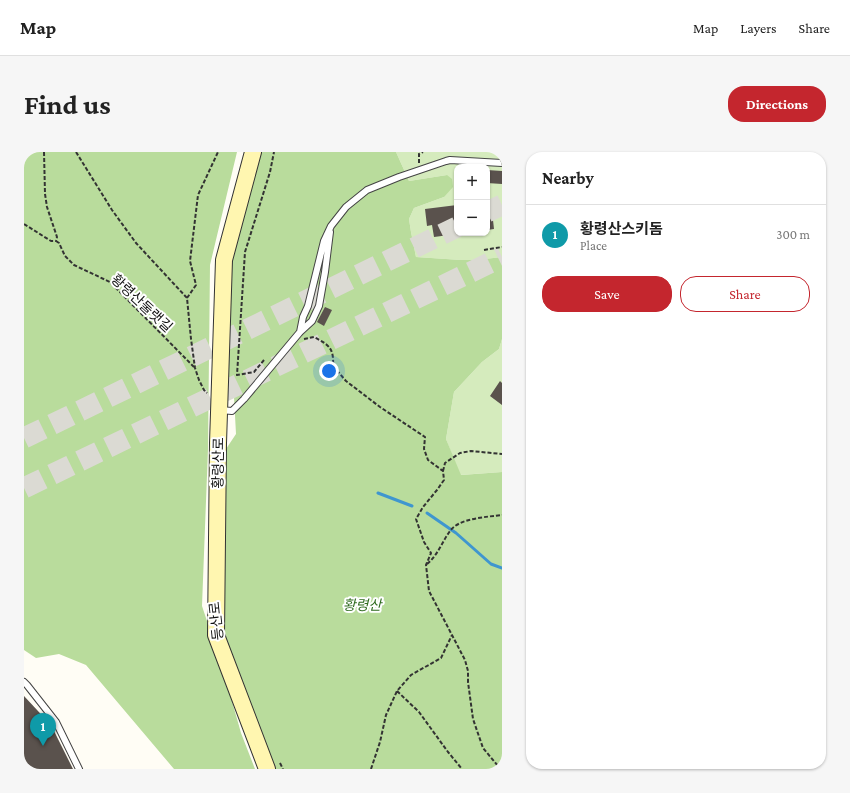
<!DOCTYPE html>
<html lang="en">
<head>
<meta charset="utf-8">
<style>
	body { margin:0; font-family:"Crimson Pro","Noto Sans KR",serif; background:#f6f6f6; color:#222 }
	.controls { position:absolute; right:12px; top:12px; display:grid; overflow:hidden; border-radius:8px; box-shadow:0 1px 3px #0004 }
	.controls button { width:36px; height:36px; display:grid; place-items:center; padding:0; border:0; border-bottom:1px solid #e0e0e0; background:#fff; color:#222; font:20px sans-serif }
	.you { position:absolute; left:305px; top:219px; width:14px; height:14px; margin:-10px; border:3px solid #fff; border-radius:50%; background:#1a73e8; box-shadow:0 0 0 6px #1a73e833 }
	.badge { display:grid; place-items:center; width:26px; height:26px; border-radius:50%; background:#c4262e; color:#fff; font-size:13px; font-weight:700 }
	.pin { position:absolute; translate:-50% -33px; filter:drop-shadow(0 1px 2px #0008) }
	.pin::after { content:''; position:absolute; top:21px; width:14px; height:12px; background:inherit; clip-path:polygon(0 0,100% 0,50% 100%) }
	.list { margin:0; padding:0; list-style:none }
	h2 { display:flex; justify-content:space-between; align-items:center; height:52px; margin:0; padding:0 16px; font-size:17px }
	h2 small { font-size:13px; font-weight:400; color:#767676 }
	.list li { display:grid; grid-template-columns:26px 1fr auto; gap:12px; align-items:center; box-sizing:border-box; height:60px; padding:0 16px; border-top:1px solid #e0e0e0 }
	.list b { display:block; font-size:15px; white-space:nowrap }
	.list p { margin:0; font-size:13px; white-space:nowrap; color:#767676 }
	.list em { font-size:13px; font-style:normal; color:#767676 }
	.actions { display:flex; gap:8px; padding:12px 16px }
	.actions a { flex:1; padding:9px 0; border:1px solid #c4262e; border-radius:16px; text-align:center; font-size:14px; color:#c4262e }
	.actions .main { background:#c4262e; color:#fff }
	.map { position:relative; flex:none; width:478px; height:617px; overflow:hidden; border-radius:16px }
	header { display:flex; align-items:center; gap:24px; box-sizing:border-box; height:56px; padding:0 20px; background:#fff; border-bottom:1px solid #e0e0e0 }
	header strong { font-size:19px }
	nav { display:flex; gap:22px; margin-inline-start:auto; font-size:14px }
	.intro { display:flex; align-items:center; justify-content:space-between; box-sizing:border-box; height:96px; padding:0 24px }
	h1 { margin:0; font-size:28px }
	.button { padding:10px 18px; border-radius:16px; background:#c4262e; color:#fff; font-size:14px; font-weight:700 }
	main { display:flex; gap:24px; padding:0 24px }
	aside { flex:1; background:#fff; border-radius:16px; box-shadow:0 1px 3px #0004 }
	.map>svg:first-child { display:block }
	.green { fill:#d5ebbd; fill-rule:evenodd }
	.forest { fill:#b9dc9c }
	.lines { fill:none; stroke-linecap:round; stroke-linejoin:round }
	.stream { stroke:#3f96cf; stroke-width:3 }
	.building { fill:#5a524d }
	.highway-tunnel { stroke:#dbdad3; stroke-width:21; stroke-dasharray:21 10; stroke-linecap:butt }
	.lane-casing { stroke:#444; stroke-width:8 }
	.secondary-casing { stroke:#333; stroke-width:18 }
	.path { stroke:#333; stroke-width:2; stroke-dasharray:4 2; stroke-linecap:butt }
	.lane { stroke:#fff; stroke-width:6 }
	.secondary { stroke:#fff6b0; stroke-width:16 }
	.labels { text-anchor:middle; stroke-width:4; stroke-linejoin:round; paint-order:stroke }
	.street-label { font-size:14px; fill:#111; stroke:#fff }
	.park-label { font-size:14px; font-style:italic; fill:#2f6b1f; stroke:#fff }
</style>
</head>
<body>
<header>
<strong>Map</strong>
<nav><a>Map</a><a>Layers</a><a>Share</a></nav>
</header>
<div class="intro"><h1>Find us</h1><a class="button">Directions</a></div>
<main>
<div class="map">
<svg width="478" height="617" viewBox="0 0 478 617">
	<rect width="100%" height="100%" fill="#fffdf5"/>
	<path class="green" d="M 372,0 L 478,0 L 478,105 L 452,108 L 437,108 L 392,105 L 387,80 L 385,67 L 390,56 L 420,45 L 423,23 L 385,29 ZM 433,15 L 463,15 L 463,81 L 433,81 Z
		M 478,187 L 478,320 L 436,323 L 422,287 L 430,240 L 458,210 L 475,197 Z"/>
	<path class="forest" d="M 0,0 L 213,0 L 186,113 L 184,297 L 178,454 L 198,514 L 217,581 L 231,617 L 150,617 L 62,513 L 35,502 L 12,506 L 0,498 Z
		M 233,0 L 372,0 L 385,29 L 423,23 L 428,27 L 429,35 L 420,45 L 390,56 L 385,67 L 387,80 L 392,105 L 437,108 L 452,108 L 478,105 L 478,187 L 475,197 L 458,210 L 430,240 L 422,287 L 437,323 L 478,320 L 478,617 L 247,617 L 197,483 L 198,303 L 212,282 L 210,245 L 202,232 L 206,117 Z"/>
	<g class="lines">
		<path class="stream" d="M 354,341 L 388,354
			M 403,361 L 432,381 L 467,412 L 478,416"/>
	</g>
	<path class="building" d="M 463,18 L 478,19 L 478,32 L 463,31 Z
		M 433,53 L 433,82 L 410,85 L 408,73 L 403,74 L 401,57 Z
		M 468,59 L 470,77 L 463,78 L 463,60 Z
		M 301,155 L 308,158 L 300,174 L 293,170 Z
		M 476,229 L 478,231 L 478,253 L 466,244 Z
		M 0,544 L 27,573 L 49,617 L 0,617 Z"/>
	<g class="lines">
		<path class="highway-tunnel" d="M 463,60 L 478,53
			M 0,286 C 145,216 289,145 433,75
			M 0,336 L 478,105"/>
		<g class="lane-casing">
			<path id="lane" d="M 276,180 L 279,165 L 284,154 L 300,89 L 307,74 L 322,55 L 343,38 L 375,25 L 422,9 L 426,8 L 478,11
				M 196,258 L 208,259 L 220,247 L 276,180 L 288,169 L 295,154 L 301,120 L 306,80
				M 0,530 L 3,533 L 32,570 L 55,617"/>
		</g>
		<g class="secondary-casing">
			<path id="secondary" d="M 229,0 L 200,108 L 194,291 L 192,483 L 243,617"/>
		</g>
		<path class="path" d="M 20,0 L 21,42 L 23,55 L 33,85 L 32,89
			M 52,0 L 88,58 L 112,91 L 163,146 L 167,187 L 171,216 L 175,228 L 180,238 L 183,241
			M 395,11 L 395,2 L 399,0
			M 0,72 L 27,89 L 32,89
			M 32,89 L 35,91 L 41,104 L 50,113 L 86,130 L 170,215
			M 460,98 L 478,95
			M 163,146 L 172,133 L 166,109 L 174,43 L 194,0
			M 280,187 L 290,185 C 305,193 310,196 309,214 L 322,229 L 356,255 L 401,285 L 400,297 L 404,308 L 419,319 L 420,328 L 413,338 L 399,355 L 392,367 L 400,390 L 407,401 L 402,413 L 405,439 L 441,508 L 444,519 L 444,530 L 449,567 L 459,596 L 474,614 L 478,616
			M 240,208 L 230,220 L 213,223 L 221,100 L 246,20 L 250,0
			M 419,319 L 421,311 L 436,301 L 447,299 L 478,302
			M 403,412 C 414,403 418,390 426,379 C 435,366 463,365 478,363
			M 373,539 L 395,560 L 424,600 L 438,617
			M 256,611 L 259,617
			M 347,617 L 356,590 L 362,563 L 373,539 L 387,523 L 417,506 L 428,483"/>
		<use href="#lane" class="lane"/>
		<use href="#secondary" class="secondary"/>
	</g>
	<g class="labels">
		<g class="street-label">
			<text transform="translate(118 151) rotate(43)" y="5">황령산둘랫길</text>
			<text transform="translate(194 311) rotate(-89)" y="5">황령산로</text>
			<text transform="translate(192 469) rotate(-96)" y="5">등산로</text>
		</g>
		<g class="park-label">
			<text x="338" y="458">황령산</text>
		</g>
	</g>
</svg>
<div class="controls">
<button>+</button>
<button>−</button>
</div>
<div class="you"></div>
<div class="pin badge" style="left:19px;top:594px;background:#0f9aa8">1</div>
</div>
<aside>
<h2>Nearby<small></small></h2>
<ul class="list">
<li><span class="badge" style="background:#0f9aa8">1</span><div><b>황령산스키돔</b><p>Place</p></div><em>300 m</em></li>
</ul>
<div class="actions"><a class="main">Save</a><a>Share</a></div>
</aside>
</main>
</body>
</html>
